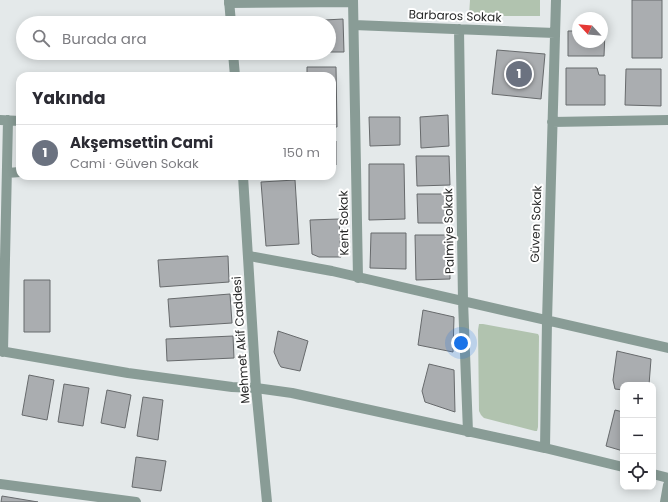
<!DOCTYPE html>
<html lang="tr">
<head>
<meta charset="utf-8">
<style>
	body { margin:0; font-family:Poppins,sans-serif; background:#f7f7f7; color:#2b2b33 }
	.controls { position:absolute; right:12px; bottom:12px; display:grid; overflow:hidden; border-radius:8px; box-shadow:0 2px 10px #0003 }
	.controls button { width:36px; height:36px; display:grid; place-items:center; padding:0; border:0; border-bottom:1px solid #e1e1e2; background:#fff; color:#2b2b33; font:20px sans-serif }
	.compass { position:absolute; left:572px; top:12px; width:36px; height:36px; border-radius:50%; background:#fff; box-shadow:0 2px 10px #0003; rotate:296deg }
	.you { position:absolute; left:461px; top:343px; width:14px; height:14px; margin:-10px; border:3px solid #fff; border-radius:50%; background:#1a73e8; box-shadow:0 0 0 6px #1a73e833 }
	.badge { display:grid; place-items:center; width:26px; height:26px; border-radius:50%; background:#cb3f74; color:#fff; font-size:13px; font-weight:700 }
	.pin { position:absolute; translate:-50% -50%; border:2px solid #fff; box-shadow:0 1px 4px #0006 }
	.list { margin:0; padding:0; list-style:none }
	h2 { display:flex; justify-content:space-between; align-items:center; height:52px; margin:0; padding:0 16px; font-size:17px }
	h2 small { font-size:13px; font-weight:400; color:#7c7c81 }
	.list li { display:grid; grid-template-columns:26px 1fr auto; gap:12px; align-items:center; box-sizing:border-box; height:56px; padding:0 16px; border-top:1px solid #e1e1e2 }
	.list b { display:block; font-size:15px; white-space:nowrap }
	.list p { margin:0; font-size:13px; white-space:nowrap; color:#7c7c81 }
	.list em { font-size:13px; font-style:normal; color:#7c7c81 }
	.icon { flex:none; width:22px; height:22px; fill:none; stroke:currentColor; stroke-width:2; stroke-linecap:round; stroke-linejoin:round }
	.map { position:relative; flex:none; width:668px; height:502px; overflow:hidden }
	.search { position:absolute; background:#fff; box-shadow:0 2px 10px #0003; left:16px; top:16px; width:320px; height:44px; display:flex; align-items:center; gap:10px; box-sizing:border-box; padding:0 14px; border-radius:22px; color:#7c7c81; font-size:15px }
	.panel { position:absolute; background:#fff; box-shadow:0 2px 10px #0003; left:16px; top:72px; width:320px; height:108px; border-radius:12px }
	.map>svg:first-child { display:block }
	.green { fill:#b1c3af }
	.building { fill:#aaadb0; stroke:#676a6c }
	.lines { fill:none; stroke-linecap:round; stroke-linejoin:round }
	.minor { stroke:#899c96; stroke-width:10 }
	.tertiary { stroke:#899c96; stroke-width:10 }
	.labels { text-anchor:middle; stroke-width:4; stroke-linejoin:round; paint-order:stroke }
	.street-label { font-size:12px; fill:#272828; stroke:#fff }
</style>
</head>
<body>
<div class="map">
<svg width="668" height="502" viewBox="0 0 668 502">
	<rect width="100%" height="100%" fill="#e4e9ea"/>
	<path class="green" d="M 470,0 L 540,0 L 540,16 L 469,16 Z
		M 479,324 L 483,324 L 538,334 L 539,336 L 538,427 L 537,431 L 535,431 L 484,418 L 481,415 L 479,411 L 478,330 Z"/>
	<path class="building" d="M 632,0 L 662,0 L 662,58 L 632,58 Z
		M 343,19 L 344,52 L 329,52 L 329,23 L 307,23 L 307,21 Z
		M 568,31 L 578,31 L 578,42 L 602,42 L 602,32 L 605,32 L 604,56 L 568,56 Z
		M 497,50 L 545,54 L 541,99 L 492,94 Z
		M 307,67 L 336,67 L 337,127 L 332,127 L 332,76 L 307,76 Z
		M 566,68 L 597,68 L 599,75 L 605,75 L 605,105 L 566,105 Z
		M 626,69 L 661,69 L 661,106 L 625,105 Z
		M 448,115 L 449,146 L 421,148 L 420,117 Z
		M 369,117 L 400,117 L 400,145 L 370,146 Z
		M 332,141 L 336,141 L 336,165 L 332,165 Z
		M 416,156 L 449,156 L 450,185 L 417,186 Z
		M 369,164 L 404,164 L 405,219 L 369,220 Z
		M 295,180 L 299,244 L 266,246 L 261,182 Z
		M 417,194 L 448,194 L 449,223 L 418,223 Z
		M 339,219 L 341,257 L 319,257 L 312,254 L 310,220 Z
		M 371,233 L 406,233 L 406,269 L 370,268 Z
		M 415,235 L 449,235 L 450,279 L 416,280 Z
		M 228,256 L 229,282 L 160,287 L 158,260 Z
		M 24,280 L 50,280 L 50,332 L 24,332 Z
		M 230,294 L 232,323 L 170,327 L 168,299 Z
		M 423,310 L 454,317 L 453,352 L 418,345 Z
		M 278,331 L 308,341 L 300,371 L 281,367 L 279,364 L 274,352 Z
		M 233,336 L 234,358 L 167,361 L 166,339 Z
		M 617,351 L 651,359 L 649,385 L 623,385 L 623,390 L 615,389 L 613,380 Z
		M 429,364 L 454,370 L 455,412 L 425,402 L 422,391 Z
		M 29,375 L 54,380 L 47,420 L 22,415 Z
		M 64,384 L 89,388 L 83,426 L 58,422 Z
		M 107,390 L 131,395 L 125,428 L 101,423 Z
		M 143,397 L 163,400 L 158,440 L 137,436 Z
		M 615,410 L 623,412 L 623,451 L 606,446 Z
		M 136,457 L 166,461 L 161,491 L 132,487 Z
		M 2,496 L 38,502 L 1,502 Z"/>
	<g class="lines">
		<path class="minor" d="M 353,0 L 358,278
			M 229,3 L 353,2
			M 354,25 L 555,33
			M 459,29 L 463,301 L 468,432
			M 0,120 L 20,121
			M 552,122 L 668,120
			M 7,173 L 20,172
			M 249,256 L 332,271 L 668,348
			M 0,351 L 128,373 L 232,387 L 256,388 L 292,393 L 545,448 L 623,467
			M 3,352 L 8,120
			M 545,448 L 547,321 L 556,0
			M 653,474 L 668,478
			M 0,484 L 136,502"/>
		<path class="tertiary" d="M 229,0 L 231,23
			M 233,53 L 235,76
			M 243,176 L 256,388 L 267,502
			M 665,502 L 668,485"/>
	</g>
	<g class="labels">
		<g class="street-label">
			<text transform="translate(455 16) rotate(2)" y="4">Barbaros Sokak</text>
			<text transform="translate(344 223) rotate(-91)" y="4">Kent Sokak</text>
			<text transform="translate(536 224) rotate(-88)" y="4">Güven Sokak</text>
			<text transform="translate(449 231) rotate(-91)" y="4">Palmiye Sokak</text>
			<text transform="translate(241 340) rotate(-94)" y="4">Mehmet Akif Caddesi</text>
		</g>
	</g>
</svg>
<div class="controls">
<button>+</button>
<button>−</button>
<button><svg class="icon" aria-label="locate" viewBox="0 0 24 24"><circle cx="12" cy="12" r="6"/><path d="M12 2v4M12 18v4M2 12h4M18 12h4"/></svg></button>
</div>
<svg class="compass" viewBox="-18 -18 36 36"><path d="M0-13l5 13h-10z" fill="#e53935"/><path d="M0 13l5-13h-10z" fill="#7c7c81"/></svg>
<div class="you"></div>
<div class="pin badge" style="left:519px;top:74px;background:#6b7280">1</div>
<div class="search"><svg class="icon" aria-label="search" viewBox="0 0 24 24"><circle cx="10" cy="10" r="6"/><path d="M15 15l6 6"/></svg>Burada ara</div>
<section class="panel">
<h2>Yakında<small></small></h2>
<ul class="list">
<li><span class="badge" style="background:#6b7280">1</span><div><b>Akşemsettin Cami</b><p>Cami · Güven Sokak</p></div><em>150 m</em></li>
</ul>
</section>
</div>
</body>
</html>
